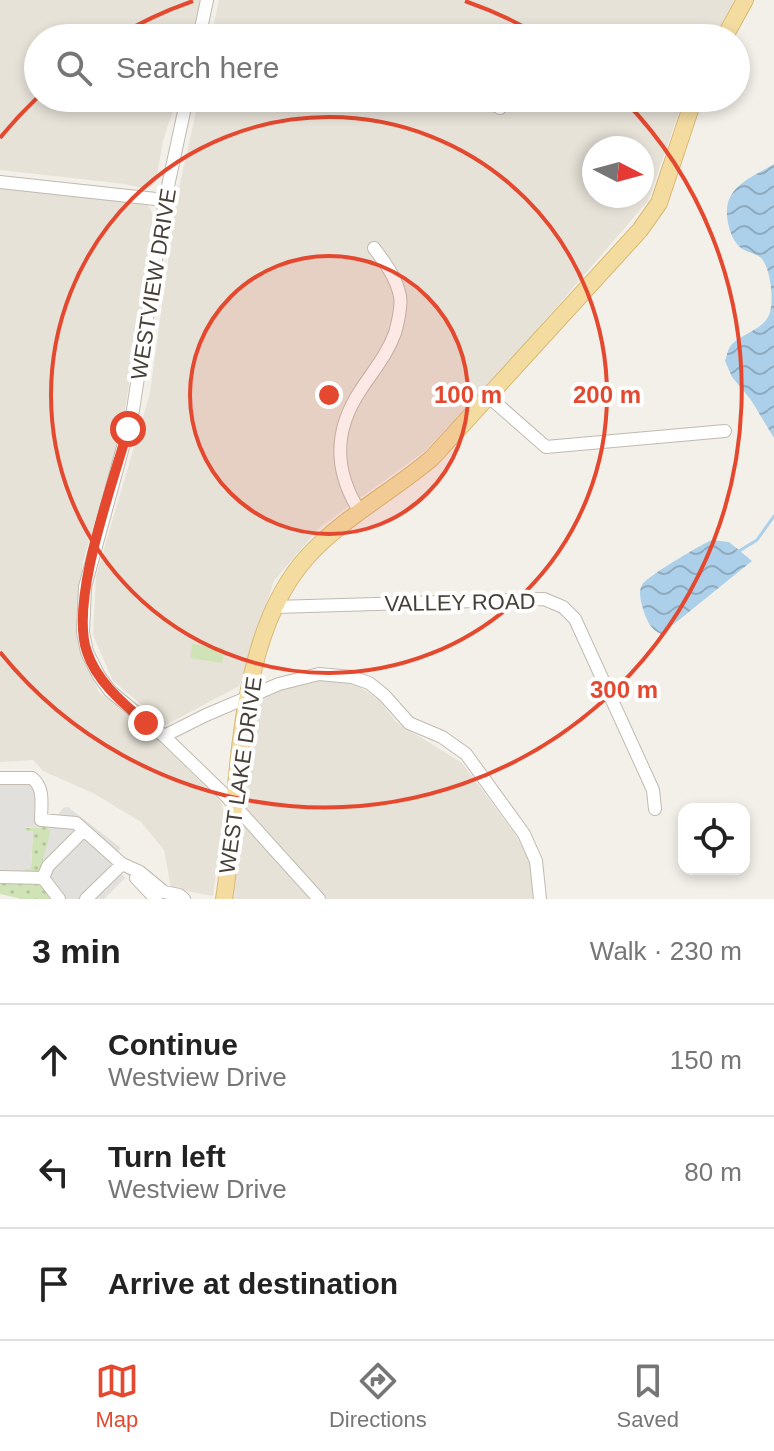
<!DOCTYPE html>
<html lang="en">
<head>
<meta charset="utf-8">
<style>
	body { margin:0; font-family:Helvetica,sans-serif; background:#f2f2f2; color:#222 }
	.controls { position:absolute; right:24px; bottom:24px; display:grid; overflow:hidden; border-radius:16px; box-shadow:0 4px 12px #0003 }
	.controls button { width:72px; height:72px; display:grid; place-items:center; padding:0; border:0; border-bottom:2px solid #e0e0e0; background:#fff; color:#222; font:40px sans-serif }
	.compass { position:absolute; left:582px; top:136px; width:72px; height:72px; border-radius:50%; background:#fff; box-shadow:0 4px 12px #0003; rotate:96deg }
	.stop { position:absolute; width:24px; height:24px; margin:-18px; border:6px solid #e4492f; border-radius:50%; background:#fff }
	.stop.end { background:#e4492f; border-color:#fff; box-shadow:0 2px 8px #0008 }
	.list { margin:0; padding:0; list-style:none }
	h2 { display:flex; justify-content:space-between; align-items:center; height:104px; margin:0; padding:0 32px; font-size:34px }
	h2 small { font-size:26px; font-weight:400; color:#767676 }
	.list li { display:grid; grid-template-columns:52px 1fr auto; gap:24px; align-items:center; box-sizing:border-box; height:112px; padding:0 32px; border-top:2px solid #e0e0e0 }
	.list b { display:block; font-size:30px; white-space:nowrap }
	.list p { margin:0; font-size:26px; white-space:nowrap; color:#767676 }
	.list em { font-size:26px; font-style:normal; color:#767676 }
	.icon { flex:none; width:44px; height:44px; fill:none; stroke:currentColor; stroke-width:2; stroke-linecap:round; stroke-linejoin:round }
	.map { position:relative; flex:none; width:774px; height:899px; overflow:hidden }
	.search { position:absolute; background:#fff; box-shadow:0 4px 12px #0003; left:24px; right:24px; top:24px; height:88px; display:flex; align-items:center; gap:20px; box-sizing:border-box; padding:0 28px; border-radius:44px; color:#767676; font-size:30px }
	.sheet { height:440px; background:#fff }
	nav { display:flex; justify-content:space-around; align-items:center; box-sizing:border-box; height:112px; border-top:2px solid #e0e0e0; background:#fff; font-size:22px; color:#767676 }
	nav a { display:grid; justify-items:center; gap:4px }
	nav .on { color:#e4492f }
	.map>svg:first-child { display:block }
	.residential { fill:#e6e2d8; fill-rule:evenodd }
	.grass { fill:url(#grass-dots) }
	.garden { fill:#cfe3b6 }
	.parking { fill:#e2e0dd; fill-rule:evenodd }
	.water { fill:url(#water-waves) }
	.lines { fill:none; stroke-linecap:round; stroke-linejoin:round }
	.stream { stroke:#acd0e9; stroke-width:3 }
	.minor-casing { stroke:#c0bab0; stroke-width:14 }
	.major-casing { stroke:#d8b972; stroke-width:18 }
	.minor { stroke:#fff; stroke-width:12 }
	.major { stroke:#f4dca1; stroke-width:16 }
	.route { stroke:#e4492f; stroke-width:10 }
	.ring { fill:none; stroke:#e4492f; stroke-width:4 }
	.labels { text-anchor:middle; stroke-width:8; stroke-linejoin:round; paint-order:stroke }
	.street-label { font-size:22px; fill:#464038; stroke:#fff }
	.centre { fill:#e4492f; stroke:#fff; stroke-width:4 }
	.ring-label { font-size:24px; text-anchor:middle; font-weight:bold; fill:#e4492f; stroke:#fff; stroke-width:8; stroke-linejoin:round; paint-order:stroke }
</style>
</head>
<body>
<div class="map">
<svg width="774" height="899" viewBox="0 0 774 899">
	<defs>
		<pattern id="grass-dots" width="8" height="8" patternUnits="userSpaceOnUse" patternTransform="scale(2)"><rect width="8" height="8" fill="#cfe3b6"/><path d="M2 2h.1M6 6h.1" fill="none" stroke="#b3c49d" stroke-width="1.8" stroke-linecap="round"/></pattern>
		<pattern id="water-waves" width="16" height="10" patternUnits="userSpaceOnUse" patternTransform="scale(2)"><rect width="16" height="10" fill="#acd0e9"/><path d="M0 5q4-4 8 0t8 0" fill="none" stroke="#8eaabe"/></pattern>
	</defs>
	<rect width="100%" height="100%" fill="#f3f0e9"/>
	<path class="residential" d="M 0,0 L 202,0 L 192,38 L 38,38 L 38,98 L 177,98 L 163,141 L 156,181 L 152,186 L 146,189 L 125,184 L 0,170 Z
		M 219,0 L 734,0 L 714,38 L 211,38 Z
		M 199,98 L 684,98 L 648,201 L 516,354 L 425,451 L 319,528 L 274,581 L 239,686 L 166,725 L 113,681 L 93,635 L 96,576 L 150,393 L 176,202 ZM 594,148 L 642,148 L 642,196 L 594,196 Z
		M 0,185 L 141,202 L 147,204 L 151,210 L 153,217 L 146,272 L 122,431 L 83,562 L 78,632 L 84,661 L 99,692 L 155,737 L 221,802 L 224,815 L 213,896 L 171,888 L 164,850 L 141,822 L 93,793 L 43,771 L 33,760 L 0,762 Z
		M 319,678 L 351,681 L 379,700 L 396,722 L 462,763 L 515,834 L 532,864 L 534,899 L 326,899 L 243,808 L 253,694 Z
		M 243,821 L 314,899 L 233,899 Z"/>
	<path class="grass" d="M 46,827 L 51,830 L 42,869 L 39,873 L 24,874 L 25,869 L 31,868 L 33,832 L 25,831 L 25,828 Z
		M 0,882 L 40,884 L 51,899 L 22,899 L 0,894 Z"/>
	<path class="garden" d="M 192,644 L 224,648 L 222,663 L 190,658 Z"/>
	<path class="parking" d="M 0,775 L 41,779 L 45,785 L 46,810 L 49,816 L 56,818 L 63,808 L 68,807 L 121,848 L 117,853 L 119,855 L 161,886 L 189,899 L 151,899 L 124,871 L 122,874 L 125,878 L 104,899 L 51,899 L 40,884 L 0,882 ZM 28,827 L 46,827 L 51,831 L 39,873 L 24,873 L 25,869 L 31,869 L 33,831 L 26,831 L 25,828 Z"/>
	<path class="water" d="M 774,164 L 774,438 L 751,400 L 732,377 L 725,361 C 727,355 728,348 732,344 C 745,331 769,329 771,307 C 773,294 770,269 762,259 C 757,253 747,253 741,248 C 734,242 731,235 729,227 C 719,188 747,180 774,164 Z
		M 712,540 L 729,542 L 752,561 L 669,628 L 661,634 C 650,629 647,621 643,609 C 641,602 638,592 642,585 C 646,577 702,544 712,540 Z"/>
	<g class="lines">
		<path class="stream" d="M 739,551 L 757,540 L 774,516"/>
		<g class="minor-casing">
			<path id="minor" d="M 199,38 L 207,0
				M 187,98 L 165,200 L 133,410 L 85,587 L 83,632 L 87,652 L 99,676 L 110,691 L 164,736 L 227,797 L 319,899
				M 482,98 L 500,108
				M 0,182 L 165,200
				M 489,397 L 546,447 L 725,431
				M 360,512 C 334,471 333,432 360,391 C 373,371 387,355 395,333 C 398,322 402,307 400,296 C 396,277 385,263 374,248
				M 275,607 L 544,599 L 563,607 L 575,619 L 653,790 L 655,809
				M 164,736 L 206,715 L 279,684 L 319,674 L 352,677 L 369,683 L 384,695 L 409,723 L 442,737 L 466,754 L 524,834 L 536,861 L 540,899
				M 0,778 L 32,778 C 45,788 41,805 41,820 L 76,823 L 122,864 L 140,872 L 164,892 L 179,895 L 184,899
				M 0,877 L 43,878 L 48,866 L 84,830
				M 43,878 L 59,899
				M 136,878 L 156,899
				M 86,899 L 122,864"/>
		</g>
		<g class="major-casing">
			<path id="major" d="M 724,38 L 745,0
				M 224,899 C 241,793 232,639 308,556 C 344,517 392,492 432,458 L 640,230 L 659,203 L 694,98"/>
		</g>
		<use href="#minor" class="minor"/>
		<use href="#major" class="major"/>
	</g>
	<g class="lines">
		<path class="route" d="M 128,429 C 113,483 69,601 87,652 C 97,682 123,703 146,723"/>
	</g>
	<circle cx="329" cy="395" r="139" fill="#e4492f" fill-opacity=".12"/>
	<g class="ring">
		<circle cx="329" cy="395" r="139"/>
		<circle cx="329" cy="395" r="278"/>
		<path d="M0 138A417 417 0 0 1 37 98M114 38A417 417 0 0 1 193 1M465 1A417 417 0 0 1 544 38M624 100A417 417 0 1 1 0 652"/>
	</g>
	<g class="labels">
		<g class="street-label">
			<text transform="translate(153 284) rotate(-81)" y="8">WESTVIEW DRIVE</text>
			<text transform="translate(460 602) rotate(-1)" y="8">VALLEY ROAD</text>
			<text transform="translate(240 775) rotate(-82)" y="8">WEST LAKE DRIVE</text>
		</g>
	</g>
	<circle cx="329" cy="395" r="12" class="centre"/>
	<g class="ring-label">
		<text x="468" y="403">100 m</text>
		<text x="607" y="403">200 m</text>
		<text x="624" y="698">300 m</text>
	</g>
</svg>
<div class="controls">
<button><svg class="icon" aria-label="locate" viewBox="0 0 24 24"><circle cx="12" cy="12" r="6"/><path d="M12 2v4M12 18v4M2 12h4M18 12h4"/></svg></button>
</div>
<svg class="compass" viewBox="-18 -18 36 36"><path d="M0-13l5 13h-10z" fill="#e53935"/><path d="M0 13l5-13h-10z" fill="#767676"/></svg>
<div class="stop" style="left:128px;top:429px"></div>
<div class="stop end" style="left:146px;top:723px"></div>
<div class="search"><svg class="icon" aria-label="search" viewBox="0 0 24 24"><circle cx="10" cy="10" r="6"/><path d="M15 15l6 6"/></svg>Search here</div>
</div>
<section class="sheet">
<h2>3 min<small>Walk · 230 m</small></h2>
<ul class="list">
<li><svg class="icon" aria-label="ahead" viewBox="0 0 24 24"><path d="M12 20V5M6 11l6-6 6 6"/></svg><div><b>Continue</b><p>Westview Drive</p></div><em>150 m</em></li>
<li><svg class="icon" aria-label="left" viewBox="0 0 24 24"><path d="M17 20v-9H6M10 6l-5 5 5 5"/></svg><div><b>Turn left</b><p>Westview Drive</p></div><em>80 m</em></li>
<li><svg class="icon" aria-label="arrive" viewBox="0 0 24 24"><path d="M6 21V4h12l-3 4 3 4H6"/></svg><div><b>Arrive at destination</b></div></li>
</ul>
</section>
<nav>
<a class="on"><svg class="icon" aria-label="map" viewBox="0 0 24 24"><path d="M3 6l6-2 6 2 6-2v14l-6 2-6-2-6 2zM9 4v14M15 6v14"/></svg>Map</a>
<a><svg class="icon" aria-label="directions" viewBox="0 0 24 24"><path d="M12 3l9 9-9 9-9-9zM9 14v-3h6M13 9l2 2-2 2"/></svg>Directions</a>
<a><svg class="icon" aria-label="saved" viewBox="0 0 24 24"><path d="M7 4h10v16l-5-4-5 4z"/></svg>Saved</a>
</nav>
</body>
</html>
